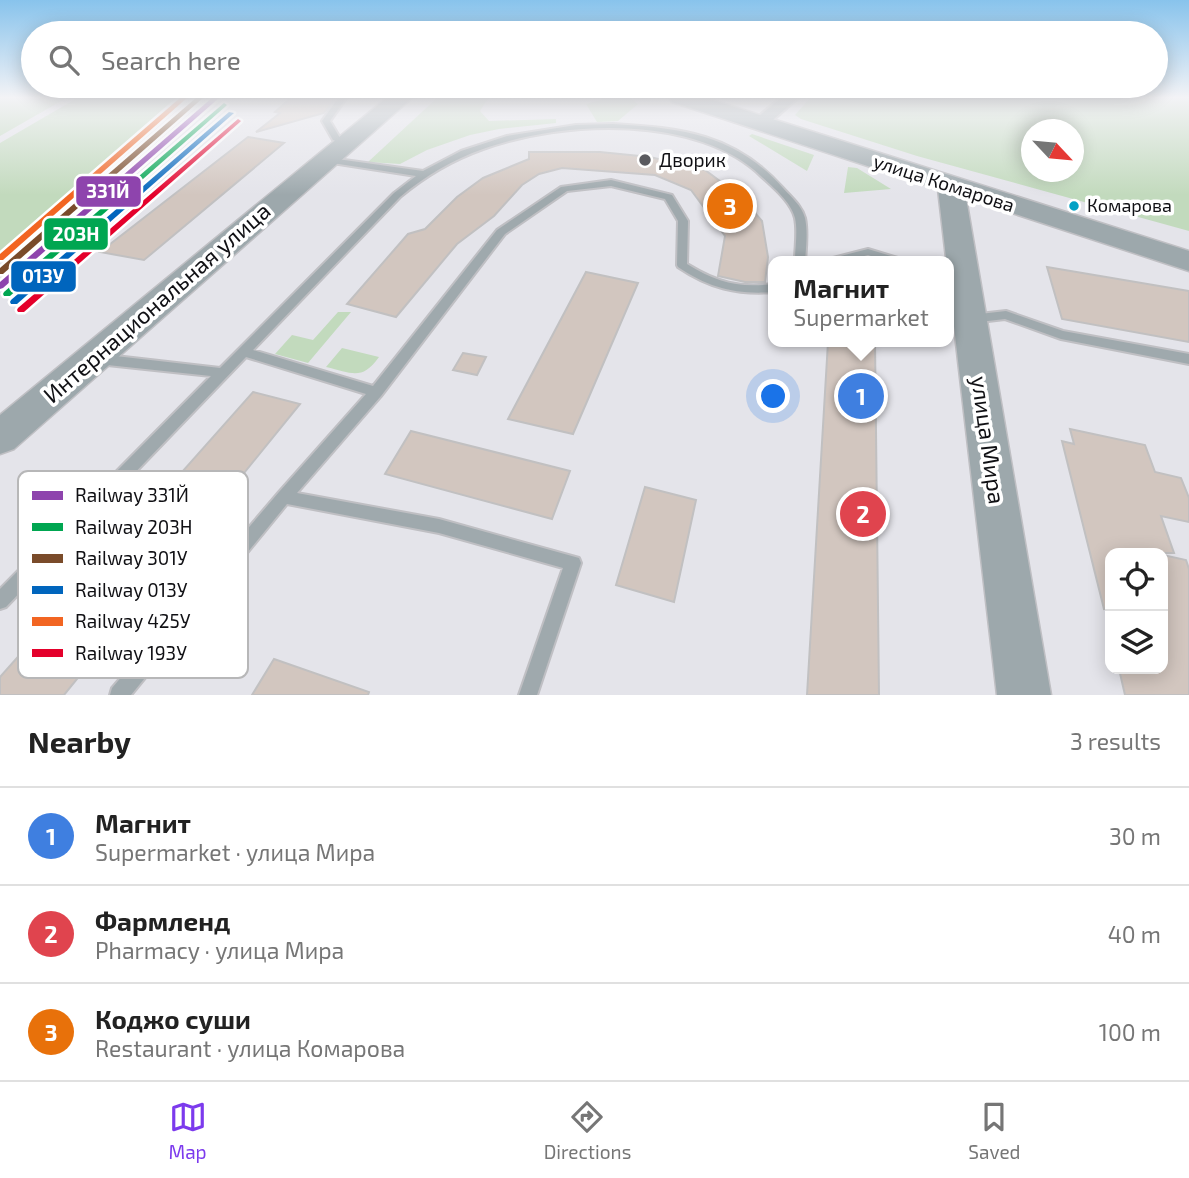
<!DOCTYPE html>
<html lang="en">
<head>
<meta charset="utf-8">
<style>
	body { margin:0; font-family:"Exo 2",sans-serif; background:#f2f2f2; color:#222 }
	.controls { position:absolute; right:21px; bottom:21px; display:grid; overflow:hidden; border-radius:14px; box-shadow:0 4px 18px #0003 }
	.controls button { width:63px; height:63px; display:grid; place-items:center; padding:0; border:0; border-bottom:2px solid #e0e0e0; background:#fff; color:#222; font:35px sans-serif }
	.compass { position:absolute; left:1021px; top:119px; width:63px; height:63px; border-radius:50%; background:#fff; box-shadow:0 4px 18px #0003; rotate:116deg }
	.you { position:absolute; left:774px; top:397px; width:24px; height:24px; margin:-18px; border:5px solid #fff; border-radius:50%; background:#1a73e8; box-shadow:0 0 0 10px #1a73e833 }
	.badge { display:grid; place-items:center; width:46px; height:46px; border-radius:50%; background:#7c3aed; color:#fff; font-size:23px; font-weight:700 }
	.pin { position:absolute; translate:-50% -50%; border:4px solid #fff; box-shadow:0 2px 7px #0006 }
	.popup { position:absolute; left:768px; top:256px; width:186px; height:91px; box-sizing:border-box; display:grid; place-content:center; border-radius:14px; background:#fff; filter:drop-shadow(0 2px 5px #0005); font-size:23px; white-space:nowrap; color:#767676 }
	.popup b { font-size:26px; color:#222 }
	.popup::after { content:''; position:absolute; left:50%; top:100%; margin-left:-14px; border:14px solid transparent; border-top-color:#fff }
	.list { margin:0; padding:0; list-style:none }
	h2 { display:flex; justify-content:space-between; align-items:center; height:91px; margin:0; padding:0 28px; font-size:30px }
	h2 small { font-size:23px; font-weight:400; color:#767676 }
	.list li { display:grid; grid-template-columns:46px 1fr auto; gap:21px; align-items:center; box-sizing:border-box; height:98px; padding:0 28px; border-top:2px solid #e0e0e0 }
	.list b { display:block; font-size:26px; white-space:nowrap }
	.list p { margin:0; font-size:23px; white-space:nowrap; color:#767676 }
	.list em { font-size:23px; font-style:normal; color:#767676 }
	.icon { flex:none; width:38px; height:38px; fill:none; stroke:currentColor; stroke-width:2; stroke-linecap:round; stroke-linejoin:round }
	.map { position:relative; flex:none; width:1189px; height:695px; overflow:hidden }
	.search { position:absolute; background:#fff; box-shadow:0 4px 18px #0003; left:21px; right:21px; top:21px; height:77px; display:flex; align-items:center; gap:18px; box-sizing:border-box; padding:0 24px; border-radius:38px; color:#767676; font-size:26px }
	.sheet { height:385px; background:#fff }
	nav { display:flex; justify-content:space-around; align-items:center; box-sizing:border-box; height:98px; border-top:2px solid #e0e0e0; background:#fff; font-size:19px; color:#767676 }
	nav a { display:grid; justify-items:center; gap:4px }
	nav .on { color:#7c3aed }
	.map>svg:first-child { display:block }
	.green { fill:#c2dabd; fill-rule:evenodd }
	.building { fill:#d2c6bf; stroke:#c1c0c1; stroke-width:2 }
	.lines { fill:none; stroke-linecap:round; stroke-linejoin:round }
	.lane-casing { stroke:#bfbfc3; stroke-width:4 }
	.street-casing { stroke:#bfbfc3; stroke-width:4 }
	.secondary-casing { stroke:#bfbfc3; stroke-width:3 }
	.lane { fill:#9fa9ad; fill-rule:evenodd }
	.street { fill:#9fa9ad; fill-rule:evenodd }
	.secondary { fill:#9da8ac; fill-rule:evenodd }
	.rail-1-casing { stroke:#fff; stroke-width:5 }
	.rail-2-casing { stroke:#fff; stroke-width:5 }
	.rail-3-casing { stroke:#fff; stroke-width:5 }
	.rail-4-casing { stroke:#fff; stroke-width:5 }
	.rail-5-casing { stroke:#fff; stroke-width:5 }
	.rail-6-casing { stroke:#fff; stroke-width:5 }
	.rail-1 { fill:#8e44ad; fill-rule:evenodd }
	.rail-2 { fill:#00a651; fill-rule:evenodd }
	.rail-3 { fill:#7a4b2a; fill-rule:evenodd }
	.rail-4 { fill:#0065bd; fill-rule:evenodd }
	.rail-5 { fill:#f26522; fill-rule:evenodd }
	.rail-6 { fill:#e4002b; fill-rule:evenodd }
	.poi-dot { fill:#5a5a5f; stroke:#fff; stroke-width:2.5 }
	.bus-dot { fill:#01a1c5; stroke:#fff; stroke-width:2.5 }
	.labels { text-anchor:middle; stroke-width:7; stroke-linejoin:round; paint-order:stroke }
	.far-bus-label { font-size:18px; fill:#101014; stroke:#fff; text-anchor:start }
	.far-poi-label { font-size:19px; fill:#101014; stroke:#fff; text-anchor:start }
	.far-street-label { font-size:19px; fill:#101014; stroke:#fff }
	.street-label { font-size:23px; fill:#101014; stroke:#fff }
	.key { fill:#fff; stroke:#b7b7b8; stroke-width:2 }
	.key-label { font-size:19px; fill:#101014 }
	.line-badge { stroke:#fff; stroke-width:2.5 }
	.badge-label { font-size:19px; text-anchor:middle; font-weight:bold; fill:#fff }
</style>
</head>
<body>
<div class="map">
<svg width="1189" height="695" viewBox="0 0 1189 695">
	<rect width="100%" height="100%" fill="#e4e4ea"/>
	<path class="green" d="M 0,97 L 68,97 L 0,136 Z
		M 79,97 L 180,97 L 150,122 L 152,132 L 0,257 L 0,143 Z
		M 438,97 L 489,97 L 480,111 L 489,121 L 556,119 L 556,123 L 499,129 L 470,135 L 427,150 L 400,164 L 368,162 Z
		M 611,97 L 629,97 L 638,104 L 618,121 L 597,122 L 586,104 Z
		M 811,97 L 1189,97 L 1189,231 L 917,156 L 801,119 L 795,115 ZM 1032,130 L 1074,130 L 1074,172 L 1032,172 Z
		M 752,134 L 814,155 L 807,171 L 749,136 Z
		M 848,167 L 857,168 L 891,189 L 844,193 Z
		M 338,312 L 351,312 L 308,363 L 275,354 L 292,335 L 313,340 Z
		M 342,348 L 379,357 C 362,381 352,373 326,367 Z"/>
	<path class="building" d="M 292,97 L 336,97 L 324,113 L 256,132 L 280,113 L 275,112 Z
		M 248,137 L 284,143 L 144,260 L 100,252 Z
		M 529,152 L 600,152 L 650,157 L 705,170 L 740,196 L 762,221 L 768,257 L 765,282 L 745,282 L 718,276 L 725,236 L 691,190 L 655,175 L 562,168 L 539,174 L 522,185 L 494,216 L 457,244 L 396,317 L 347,304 L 408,234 L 425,229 L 457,197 L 483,178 L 529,159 Z
		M 1047,267 L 1189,291 L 1189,342 L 1062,319 Z
		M 586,272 L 638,283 L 573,434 L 508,419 Z
		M 828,342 L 875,342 L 879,695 L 807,695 Z
		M 463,353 L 486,357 L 477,375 L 453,370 Z
		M 253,392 L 300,404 L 64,695 L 0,695 L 0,677 Z
		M 1070,429 L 1145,445 L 1155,472 L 1181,478 L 1189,498 L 1189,522 L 1161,516 L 1174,553 L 1110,553 L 1110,608 L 1104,609 L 1062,441 L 1074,444 Z
		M 411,431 L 570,471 L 552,519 L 385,474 Z
		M 645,487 L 696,500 L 674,602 L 616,585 Z
		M 1163,555 L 1186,560 L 1189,569 L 1189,695 L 1125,695 L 1119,669 L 1163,669 Z
		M 274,659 L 369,692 L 368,695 L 252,695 Z"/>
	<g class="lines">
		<g class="lane-casing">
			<path id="lane" d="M 339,97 L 347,97 L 330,121 L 340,138 L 336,141 L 333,140 L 322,121 Z
				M 613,124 C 682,128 735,134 783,188 C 791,197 802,206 805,218 C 808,232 806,248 805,261 L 795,261 C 795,247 798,232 795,218 C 791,202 774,188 762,177 C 698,114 563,120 483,149 C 452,160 425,176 400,197 L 253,350 L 373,386 L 497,230 L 561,187 L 611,180 L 672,195 L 688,221 L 687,264 C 718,283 738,288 774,284 L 774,292 C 737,295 709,288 678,267 L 677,265 L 678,221 L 665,199 L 611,186 L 567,191 L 505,234 L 381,396 L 297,493 L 439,519 L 579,558 L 581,563 L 537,695 L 519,695 L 563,568 L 439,533 L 287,504 L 131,695 L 110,695 L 112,688 L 279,492 L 366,394 L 246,357 L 6,607 L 0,609 L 0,589 L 211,376 L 98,364 L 94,362 L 92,359 L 94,356 L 98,354 L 220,368 L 394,193 L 416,176 L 326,162 L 322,159 L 323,157 L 423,171 L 461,151 L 507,136 L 576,125 Z
				M 868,249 L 901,259 L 902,261 L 886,261 L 868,255 L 845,261 L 828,261 L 829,259 Z
				M 1006,311 L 1063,331 L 1189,354 L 1189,364 L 1061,339 L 1005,319 L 971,323 L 965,319 L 971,315 Z"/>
		</g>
		<g class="street-casing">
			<path id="street" d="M 782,97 L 799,97 L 766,126 L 754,126 L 752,123 L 754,120 Z"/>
		</g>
		<g class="secondary-casing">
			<path id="secondary" d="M 388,97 L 413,97 L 14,449 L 0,454 L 0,415 Z
				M 669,97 L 703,97 L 1189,251 L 1189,271 L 966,198 L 1051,695 L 997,695 L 938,189 L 672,102 Z"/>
		</g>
		<use href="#lane" class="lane"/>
		<use href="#street" class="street"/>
		<use href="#secondary" class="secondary"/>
		<g class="rail-1-casing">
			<path id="rail-1" d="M 213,97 L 220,97 L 3,288 L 0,289 L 0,282 Z"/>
		</g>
		<g class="rail-2-casing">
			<path id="rail-2" d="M 224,103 L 227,105 L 226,106 L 10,296 L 4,296 L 3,294 L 4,292 Z"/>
		</g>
		<g class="rail-3-casing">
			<path id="rail-3" d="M 197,97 L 204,97 L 3,274 L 0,274 L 0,268 Z"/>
		</g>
		<g class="rail-4-casing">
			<path id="rail-4" d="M 229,112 L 234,113 L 17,304 L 11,304 L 10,302 L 11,300 Z"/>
		</g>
		<g class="rail-5-casing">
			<path id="rail-5" d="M 181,97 L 188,97 L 3,260 L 0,260 L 0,254 Z"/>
		</g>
		<g class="rail-6-casing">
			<path id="rail-6" d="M 238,119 L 241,121 L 240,122 L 24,312 L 18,312 L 17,310 L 18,308 Z"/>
		</g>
		<use href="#rail-1" class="rail-1"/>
		<use href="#rail-2" class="rail-2"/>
		<use href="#rail-3" class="rail-3"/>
		<use href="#rail-4" class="rail-4"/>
		<use href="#rail-5" class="rail-5"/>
		<use href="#rail-6" class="rail-6"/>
	</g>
	<linearGradient id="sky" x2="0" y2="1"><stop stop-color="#88c3ec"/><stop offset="0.5" stop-color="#f3f3f6"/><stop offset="1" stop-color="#f3f3f6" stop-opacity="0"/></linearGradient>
	<rect width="1189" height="195" fill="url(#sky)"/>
	<circle class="poi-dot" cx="645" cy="160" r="7"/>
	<circle class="bus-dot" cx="1074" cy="206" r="6"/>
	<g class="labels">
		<g class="far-bus-label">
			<text x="1087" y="212">Комарова</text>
		</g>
		<g class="far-poi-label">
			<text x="659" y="167">Дворик</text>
		</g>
		<g class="far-street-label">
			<text transform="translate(944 183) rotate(18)" y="7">улица Комарова</text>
		</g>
		<g class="street-label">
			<text transform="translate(157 303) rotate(-41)" y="8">Интернациональная улица</text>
			<text transform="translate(988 440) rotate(82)" y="8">улица Мира</text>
		</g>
	</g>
	<rect x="18" y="471" width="230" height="207" rx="10" class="key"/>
	<rect x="32" y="491" width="31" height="9" fill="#8e44ad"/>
	<rect x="32" y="523" width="31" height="8" fill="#00a651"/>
	<rect x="32" y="554" width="31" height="9" fill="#7a4b2a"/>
	<rect x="32" y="586" width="31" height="8" fill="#0065bd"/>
	<rect x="32" y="617" width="31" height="9" fill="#f26522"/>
	<rect x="32" y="649" width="31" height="8" fill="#e4002b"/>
	<g class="key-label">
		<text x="75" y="502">Railway 331Й</text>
		<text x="75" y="534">Railway 203Н</text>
		<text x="75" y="565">Railway 301У</text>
		<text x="75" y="597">Railway 013У</text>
		<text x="75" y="628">Railway 425У</text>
		<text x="75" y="660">Railway 193У</text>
	</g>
	<g class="line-badge">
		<rect x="75" y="175" width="67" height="33" rx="7" fill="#8e44ad"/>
		<rect x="43" y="217" width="66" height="34" rx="7" fill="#00a651"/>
		<rect x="10" y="260" width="67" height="33" rx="7" fill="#0065bd"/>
	</g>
	<g class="badge-label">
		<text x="108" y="198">331Й</text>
		<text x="76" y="241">203Н</text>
		<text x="43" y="283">013У</text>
	</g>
</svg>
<div class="controls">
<button><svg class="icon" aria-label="locate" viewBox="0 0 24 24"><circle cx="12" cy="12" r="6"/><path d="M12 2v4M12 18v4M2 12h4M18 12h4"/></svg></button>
<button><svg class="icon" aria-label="layers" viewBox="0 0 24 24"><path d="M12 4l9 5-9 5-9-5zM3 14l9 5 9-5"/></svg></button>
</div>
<svg class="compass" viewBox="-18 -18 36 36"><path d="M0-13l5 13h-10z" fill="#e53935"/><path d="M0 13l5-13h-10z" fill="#767676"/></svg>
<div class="you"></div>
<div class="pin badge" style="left:861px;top:396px;background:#3f7fe0">1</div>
<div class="popup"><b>Магнит</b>Supermarket</div>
<div class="pin badge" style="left:863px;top:514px;background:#e0444e">2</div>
<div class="pin badge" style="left:730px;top:206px;background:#e8710a">3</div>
<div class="search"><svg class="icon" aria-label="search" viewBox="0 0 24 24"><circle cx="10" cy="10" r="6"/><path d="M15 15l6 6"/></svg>Search here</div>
</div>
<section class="sheet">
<h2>Nearby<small>3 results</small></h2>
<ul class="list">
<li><span class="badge" style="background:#3f7fe0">1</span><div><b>Магнит</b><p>Supermarket · улица Мира</p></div><em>30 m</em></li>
<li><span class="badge" style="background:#e0444e">2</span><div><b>Фармленд</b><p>Pharmacy · улица Мира</p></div><em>40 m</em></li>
<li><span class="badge" style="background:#e8710a">3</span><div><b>Коджо суши</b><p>Restaurant · улица Комарова</p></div><em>100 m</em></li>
</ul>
</section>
<nav>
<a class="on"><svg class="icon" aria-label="map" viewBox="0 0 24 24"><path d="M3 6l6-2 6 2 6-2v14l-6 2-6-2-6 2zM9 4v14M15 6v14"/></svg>Map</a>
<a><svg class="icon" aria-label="directions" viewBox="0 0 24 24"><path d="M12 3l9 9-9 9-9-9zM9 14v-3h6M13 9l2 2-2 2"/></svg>Directions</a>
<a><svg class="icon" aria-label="saved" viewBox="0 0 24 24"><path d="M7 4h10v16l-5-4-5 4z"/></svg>Saved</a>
</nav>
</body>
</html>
